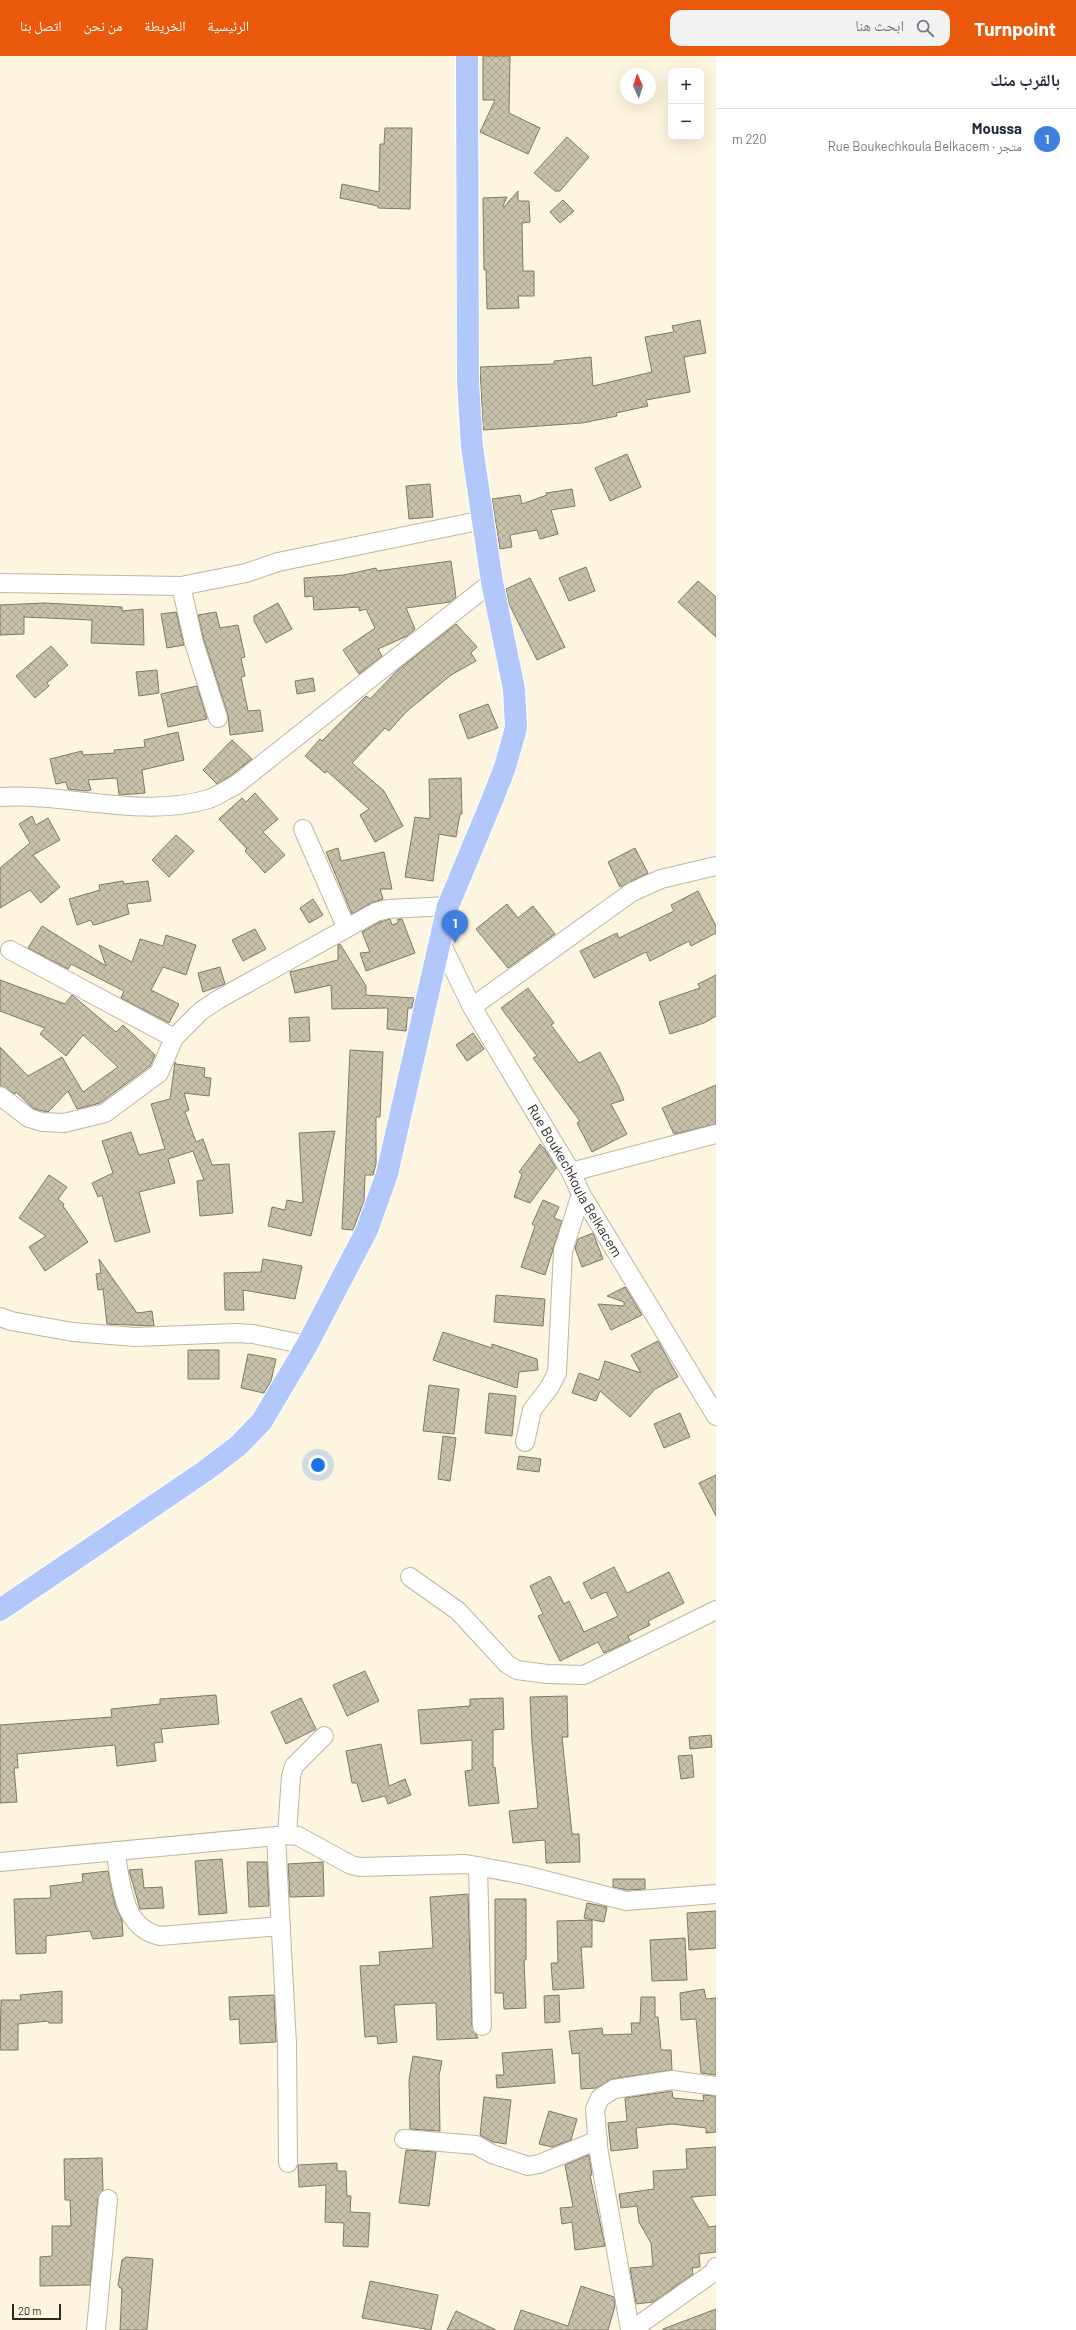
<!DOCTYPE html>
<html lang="ar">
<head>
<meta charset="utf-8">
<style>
	body { margin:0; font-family:Barlow,"Noto Naskh Arabic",sans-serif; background:#f2f2f3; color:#1f2937; direction:rtl }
	.controls { position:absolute; right:12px; top:12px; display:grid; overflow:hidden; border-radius:8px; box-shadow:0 4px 16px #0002 }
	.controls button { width:36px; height:36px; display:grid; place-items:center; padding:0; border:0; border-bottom:1px solid #e0e1e3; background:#fff; color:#1f2937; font:20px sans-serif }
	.compass { position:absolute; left:620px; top:12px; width:36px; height:36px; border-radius:50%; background:#fff; box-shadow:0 4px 16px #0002; rotate:356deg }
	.scale { position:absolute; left:12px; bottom:10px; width:49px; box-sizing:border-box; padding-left:4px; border:2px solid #2b2920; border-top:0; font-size:11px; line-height:14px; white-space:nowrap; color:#2b2920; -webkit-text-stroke:3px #fdf5df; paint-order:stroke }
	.you { position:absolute; left:318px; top:1409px; width:14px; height:14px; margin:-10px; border:3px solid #fff; border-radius:50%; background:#1a73e8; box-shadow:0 0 0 6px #1a73e833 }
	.badge { display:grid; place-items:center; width:26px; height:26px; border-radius:50%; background:#ea580c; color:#fff; font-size:13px; font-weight:700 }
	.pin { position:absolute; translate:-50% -33px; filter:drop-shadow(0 1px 2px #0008) }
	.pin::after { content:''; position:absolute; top:21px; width:14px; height:12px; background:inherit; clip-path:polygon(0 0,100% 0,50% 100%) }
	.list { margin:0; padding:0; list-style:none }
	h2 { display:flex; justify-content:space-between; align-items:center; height:52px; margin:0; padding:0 16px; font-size:17px }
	h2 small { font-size:13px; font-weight:400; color:#747a83 }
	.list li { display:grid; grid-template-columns:26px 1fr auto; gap:12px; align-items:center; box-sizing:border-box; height:60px; padding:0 16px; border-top:1px solid #e0e1e3 }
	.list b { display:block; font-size:15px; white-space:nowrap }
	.list p { margin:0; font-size:13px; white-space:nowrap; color:#747a83 }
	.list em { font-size:13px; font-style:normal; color:#747a83 }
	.icon { flex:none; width:22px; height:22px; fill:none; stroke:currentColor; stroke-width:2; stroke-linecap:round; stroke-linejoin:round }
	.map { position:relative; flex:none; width:716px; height:2274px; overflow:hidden; direction:ltr }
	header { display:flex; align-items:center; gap:24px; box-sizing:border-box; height:56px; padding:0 20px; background:#ea580c; color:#fff }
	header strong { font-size:19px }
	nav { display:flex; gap:22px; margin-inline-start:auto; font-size:14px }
	.search { width:280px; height:36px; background:#f2f2f3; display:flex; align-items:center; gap:10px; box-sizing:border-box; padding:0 14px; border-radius:12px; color:#747a83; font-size:15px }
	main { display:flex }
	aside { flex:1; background:#fff }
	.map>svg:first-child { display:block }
	.building { fill:url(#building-cross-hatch); stroke:#7f7864 }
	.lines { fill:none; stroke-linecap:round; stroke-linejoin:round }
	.minor-casing { stroke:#bdb6a0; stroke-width:20 }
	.major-casing { stroke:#fff; stroke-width:24 }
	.minor { stroke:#fff; stroke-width:18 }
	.major { stroke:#b3c8fa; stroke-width:22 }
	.labels { text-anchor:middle; stroke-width:3.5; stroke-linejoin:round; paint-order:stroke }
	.street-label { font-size:14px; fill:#2b2920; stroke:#fdf5df }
</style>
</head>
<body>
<header>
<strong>Turnpoint</strong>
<div class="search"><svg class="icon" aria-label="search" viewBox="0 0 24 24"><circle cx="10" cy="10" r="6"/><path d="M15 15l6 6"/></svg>ابحث هنا</div>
<nav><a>الرئيسية</a><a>الخريطة</a><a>من نحن</a><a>اتصل بنا</a></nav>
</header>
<main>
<aside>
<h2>بالقرب منك<small></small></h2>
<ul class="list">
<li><span class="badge" style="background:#3f7fe0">1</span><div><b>Moussa</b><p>متجر · Rue Boukechkoula Belkacem</p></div><em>220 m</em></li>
</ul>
</aside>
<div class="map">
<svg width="716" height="2274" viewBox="0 0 716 2274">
	<defs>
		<pattern id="building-cross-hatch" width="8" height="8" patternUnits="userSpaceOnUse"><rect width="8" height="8" fill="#c7c0aa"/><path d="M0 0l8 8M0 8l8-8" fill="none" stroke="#aba592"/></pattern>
	</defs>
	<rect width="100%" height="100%" fill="#fdf5df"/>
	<path class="building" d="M 483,0 L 510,0 L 509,57 L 540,72 L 528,98 L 480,76 L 495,44 L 483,44 Z
		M 385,72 L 412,72 L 410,153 L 378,152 L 378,150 L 340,142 L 342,128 L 379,136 L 380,88 L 384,88 Z
		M 567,81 L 589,101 L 560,135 L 555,135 L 534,117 Z
		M 518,135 L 518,145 L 529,145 L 530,166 L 522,167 L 523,215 L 534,215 L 534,240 L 518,240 L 519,252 L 487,253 L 486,213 L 484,214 L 483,142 L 507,141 L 503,150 L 504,151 Z
		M 563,144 L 574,155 L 560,167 L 550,156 Z
		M 700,264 L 706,297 L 684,301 L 690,336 L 646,344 L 648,350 L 616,357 L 617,360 L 582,367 L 483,374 L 480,311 L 554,308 L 554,305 L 591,301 L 593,330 L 652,316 L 645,281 L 674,276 L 672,270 Z
		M 627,398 L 641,431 L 610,445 L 595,412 Z
		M 430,428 L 433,461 L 409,463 L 406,430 Z
		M 572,433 L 575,450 L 551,454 L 558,478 L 540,483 L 537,474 L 510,479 L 512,491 L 500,493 L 492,443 L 520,439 L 522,448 L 547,439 L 546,437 Z
		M 451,505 L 456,541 L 450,546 L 406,552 L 415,573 L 407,580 L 378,593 L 382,600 L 359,618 L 343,594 L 375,572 L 366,553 L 359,555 L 359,551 L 314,554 L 313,540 L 305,541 L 304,522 L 344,519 L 376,512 L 377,515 Z
		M 586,511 L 595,535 L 569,545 L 559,522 Z
		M 530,522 L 565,591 L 537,604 L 509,548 L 506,533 Z
		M 698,525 L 716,541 L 716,581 L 678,546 Z
		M 44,547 L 122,551 L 122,555 L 143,553 L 144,589 L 91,587 L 92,564 L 24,561 L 24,578 L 0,579 L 0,549 Z
		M 278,547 L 292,573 L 266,587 L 254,565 L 254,560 Z
		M 176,556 L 184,589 L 167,592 L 161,558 Z
		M 216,556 L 220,572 L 238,569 L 245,601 L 241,602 L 245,620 L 241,621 L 248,655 L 260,654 L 263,675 L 230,679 L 228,659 L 204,584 L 198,559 Z
		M 456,568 L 477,591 L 471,597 L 476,605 L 451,619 L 407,655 L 389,675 L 385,672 L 352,707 L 384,735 L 403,770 L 375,786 L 360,759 L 369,753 L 327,715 L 325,717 L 305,700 L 320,683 L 322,685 L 366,640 L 370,643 L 398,614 Z
		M 51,590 L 68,609 L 47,627 L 49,630 L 35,642 L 16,620 Z
		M 157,614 L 159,637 L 139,640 L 136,616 Z
		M 313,622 L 315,635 L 297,638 L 295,625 Z
		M 197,630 L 207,663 L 168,671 L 161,638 Z
		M 488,648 L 498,672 L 468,683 L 459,659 Z
		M 178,676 L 184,704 L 142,714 L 145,737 L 119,739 L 117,722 L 88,724 L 91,734 L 86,735 L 68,733 L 66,726 L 56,728 L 50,703 L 82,695 L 83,699 L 115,697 L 114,694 L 145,691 L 144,684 Z
		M 232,684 L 252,703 L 230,720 L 217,728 L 203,714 Z
		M 461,722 L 462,758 L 460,758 L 456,781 L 439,778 L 433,825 L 405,821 L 415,761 L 430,763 L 429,723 Z
		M 255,737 L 278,763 L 263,776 L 285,799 L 265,817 L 245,795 L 247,793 L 219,763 L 242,742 L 246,746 Z
		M 32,760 L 36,769 L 48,762 L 60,784 L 33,799 L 60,831 L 41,847 L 30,834 L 0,852 L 0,812 L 30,787 L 19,768 Z
		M 176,779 L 194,795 L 169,821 L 152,804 Z
		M 338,792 L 341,805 L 384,796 L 392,833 L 380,833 L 383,843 L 371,847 L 352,858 L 326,796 Z
		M 635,792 L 648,817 L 620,831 L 608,806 Z
		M 123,825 L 124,828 L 148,825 L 151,845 L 127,848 L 129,858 L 98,868 L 93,869 L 91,864 L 77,869 L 69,843 L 100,834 L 99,829 Z
		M 698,835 L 716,870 L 716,877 L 691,890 L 689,885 L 650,905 L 646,896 L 594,922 L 580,895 L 617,877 L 619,882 L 674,855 L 671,849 Z
		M 313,843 L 323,859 L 309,867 L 300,852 Z
		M 507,848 L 518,862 L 533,850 L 555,878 L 508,912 L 476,873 Z
		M 390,863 L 392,869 L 398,867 L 398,863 L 402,863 L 415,897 L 366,915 L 360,897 L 370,896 L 362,876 L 380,866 Z
		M 42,870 L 106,910 L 99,889 L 132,906 L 140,883 L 163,890 L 166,879 L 196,889 L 186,919 L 163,911 L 151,934 L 179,948 L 169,967 L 121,942 L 124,935 L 71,908 L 68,913 L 28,892 Z
		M 255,873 L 266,893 L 243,905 L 232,884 Z
		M 340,888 L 366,930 L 366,939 L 414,942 L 412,952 L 408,952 L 406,975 L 387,973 L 388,952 L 332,953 L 331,929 L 295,937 L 290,916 L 338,904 L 338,889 Z
		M 220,911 L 225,928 L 203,936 L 198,917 Z
		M 716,919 L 716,960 L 704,967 L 670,978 L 659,946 L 700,932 L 698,928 Z
		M 0,924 L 65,948 L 72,939 L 116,976 L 123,969 L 155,999 L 150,1010 L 100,1047 L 77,1053 L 68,1035 L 48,1056 L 34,1053 L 16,1036 L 15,1038 L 0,1030 L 0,991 L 28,1020 L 62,1001 L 83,1036 L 118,1011 L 83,979 L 66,1000 L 40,978 L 45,972 L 0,955 Z
		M 528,932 L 554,967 L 551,969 L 579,1007 L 600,996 L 619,1031 L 624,1044 L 611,1048 L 627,1078 L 592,1096 L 577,1067 L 580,1065 L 533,1002 L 537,1000 L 501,952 Z
		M 309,961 L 310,985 L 290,986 L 289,962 Z
		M 473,977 L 484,993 L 467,1005 L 456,989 Z
		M 350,994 L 383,996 L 380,1061 L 376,1061 L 376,1108 L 373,1119 L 365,1119 L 364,1145 L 353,1174 L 342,1173 Z
		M 175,1006 L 176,1008 L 205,1012 L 204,1021 L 211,1022 L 209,1040 L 184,1037 L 189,1054 L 185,1056 L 196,1086 L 203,1083 L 212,1109 L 229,1108 L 233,1157 L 200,1160 L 197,1125 L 204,1124 L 193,1095 L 168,1103 L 175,1127 L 139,1136 L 150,1176 L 115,1186 L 102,1139 L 98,1141 L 92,1127 L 113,1117 L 102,1085 L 131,1076 L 139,1099 L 165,1093 L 151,1048 L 170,1043 Z
		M 716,1029 L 716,1068 L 674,1078 L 662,1052 Z
		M 335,1075 L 311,1180 L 268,1170 L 272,1151 L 285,1154 L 287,1144 L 303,1147 L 299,1077 Z
		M 540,1088 L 544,1092 L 556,1112 L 530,1147 L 514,1141 L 522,1118 L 519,1116 Z
		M 49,1119 L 67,1131 L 58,1143 L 64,1148 L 63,1150 L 88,1186 L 45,1215 L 29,1191 L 46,1180 L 19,1162 Z
		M 543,1144 L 559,1151 L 554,1162 L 562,1165 L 545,1219 L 521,1211 L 535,1170 L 532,1168 Z
		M 593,1177 L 603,1203 L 582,1211 L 575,1192 L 578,1183 Z
		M 99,1203 L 137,1257 L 152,1255 L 154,1270 L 107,1268 L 103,1233 L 98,1234 L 96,1218 L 101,1217 Z
		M 263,1203 L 302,1210 L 295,1243 L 243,1234 L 244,1254 L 225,1254 L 224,1217 L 261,1216 Z
		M 625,1231 L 642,1259 L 611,1274 L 598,1248 L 624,1250 L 624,1246 L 607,1240 Z
		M 496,1239 L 545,1243 L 543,1270 L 494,1266 Z
		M 443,1276 L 492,1292 L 492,1288 L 537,1303 L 538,1314 L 519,1316 L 517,1332 L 433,1304 Z
		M 658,1285 L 678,1321 L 655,1333 L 630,1361 L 600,1335 L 596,1345 L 572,1337 L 579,1317 L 599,1324 L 605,1305 L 641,1317 L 631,1299 Z
		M 188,1294 L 219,1294 L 219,1323 L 188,1323 Z
		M 248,1298 L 276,1303 L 271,1325 L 264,1337 L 241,1332 Z
		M 429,1329 L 459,1333 L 454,1378 L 423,1375 Z
		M 489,1337 L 516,1340 L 512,1380 L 485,1377 Z
		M 680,1357 L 690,1381 L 664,1392 L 654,1368 Z
		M 443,1380 L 456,1382 L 450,1425 L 438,1423 Z
		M 519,1400 L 541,1403 L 539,1416 L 517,1413 Z
		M 716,1419 L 716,1460 L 699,1427 Z
		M 614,1511 L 627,1537 L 669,1516 L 684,1547 L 648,1565 L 650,1569 L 628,1580 L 630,1585 L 604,1597 L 598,1586 L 560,1605 L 538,1560 L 543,1558 L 530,1530 L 550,1520 L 564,1548 L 569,1545 L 584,1576 L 618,1560 L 606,1536 L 591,1543 L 583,1527 Z
		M 365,1615 L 379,1645 L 347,1660 L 333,1629 Z
		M 216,1639 L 219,1668 L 161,1673 L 163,1686 L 154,1687 L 156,1705 L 117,1710 L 115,1689 L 17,1698 L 18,1712 L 14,1712 L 17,1746 L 0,1747 L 0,1669 L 112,1661 L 111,1653 L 160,1648 L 160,1643 Z
		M 567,1640 L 568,1681 L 562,1681 L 572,1778 L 579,1778 L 580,1806 L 546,1807 L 545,1784 L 513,1787 L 509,1755 L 538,1752 L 532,1686 L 530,1641 Z
		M 301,1642 L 316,1673 L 286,1688 L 271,1656 Z
		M 503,1642 L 504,1673 L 493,1674 L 493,1712 L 495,1711 L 499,1747 L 469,1750 L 465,1715 L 472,1714 L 472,1684 L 421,1688 L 418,1654 L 470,1650 L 470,1643 Z
		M 711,1679 L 712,1691 L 690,1693 L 689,1681 Z
		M 381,1688 L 389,1730 L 405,1723 L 411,1739 L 388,1748 L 385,1740 L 362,1746 L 357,1727 L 352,1727 L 346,1695 Z
		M 692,1699 L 694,1721 L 681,1723 L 678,1700 Z
		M 222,1803 L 227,1857 L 199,1859 L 195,1805 Z
		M 247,1806 L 267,1806 L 269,1850 L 249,1851 Z
		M 323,1806 L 324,1840 L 290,1841 L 288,1808 Z
		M 142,1813 L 144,1832 L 162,1831 L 164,1852 L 140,1853 L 129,1814 Z
		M 108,1815 L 115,1849 L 122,1864 L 123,1880 L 93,1883 L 90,1875 L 46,1880 L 46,1897 L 16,1898 L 14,1843 L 51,1842 L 50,1830 L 83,1826 L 82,1818 Z
		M 613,1823 L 645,1823 L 645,1833 L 627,1834 L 613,1831 Z
		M 468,1838 L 472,1970 L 478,1982 L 437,1984 L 436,1947 L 394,1949 L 397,1986 L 378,1988 L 377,1980 L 365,1981 L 360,1910 L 380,1909 L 379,1896 L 433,1892 L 430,1841 Z
		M 495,1843 L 526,1843 L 526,1904 L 524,1904 L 526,1952 L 504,1953 L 503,1937 L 495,1937 Z
		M 587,1847 L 607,1851 L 604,1866 L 584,1862 Z
		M 716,1855 L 716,1892 L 689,1894 L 687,1857 Z
		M 592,1864 L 592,1891 L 581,1891 L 584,1932 L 553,1934 L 551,1907 L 558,1907 L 557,1865 Z
		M 685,1882 L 687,1924 L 652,1925 L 650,1884 Z
		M 704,1933 L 706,1943 L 716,1942 L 716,2019 L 701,2017 L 696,1963 L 681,1964 L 680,1937 Z
		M 62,1935 L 62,1967 L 49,1967 L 48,1965 L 18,1968 L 18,1994 L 0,1994 L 1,1944 L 21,1944 L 20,1939 Z
		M 274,1939 L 276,1986 L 240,1988 L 239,1963 L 230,1964 L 229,1941 Z
		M 559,1939 L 560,1966 L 545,1967 L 544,1940 Z
		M 641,1941 L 655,1941 L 655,1961 L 658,1961 L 661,1994 L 671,1994 L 672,2014 L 612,2023 L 596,2032 L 581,2033 L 579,1997 L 572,1998 L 569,1975 L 602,1972 L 603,1979 L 632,1978 L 631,1967 L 640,1967 Z
		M 552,1993 L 555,2027 L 497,2032 L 496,2019 L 504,2019 L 502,1997 Z
		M 413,2000 L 442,2005 L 439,2020 L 440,2075 L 410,2073 L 409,2024 Z
		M 672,2035 L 673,2042 L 704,2045 L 703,2039 L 716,2040 L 716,2076 L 706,2077 L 706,2072 L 672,2068 L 636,2072 L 638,2092 L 611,2095 L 608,2067 L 627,2065 L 625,2042 Z
		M 484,2041 L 511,2044 L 506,2088 L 493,2086 L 480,2079 Z
		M 549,2055 L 577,2063 L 571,2084 L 552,2091 L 539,2088 Z
		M 716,2091 L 716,2139 L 691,2141 L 709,2171 L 716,2170 L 716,2196 L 699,2198 L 700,2211 L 692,2212 L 693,2218 L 653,2246 L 636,2248 L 630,2212 L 653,2210 L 651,2187 L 639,2166 L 637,2150 L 621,2152 L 619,2138 L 654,2133 L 653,2115 L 687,2113 L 686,2093 Z
		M 406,2094 L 436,2096 L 429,2150 L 399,2147 Z
		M 589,2099 L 592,2119 L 590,2119 L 605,2190 L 575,2194 L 572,2166 L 562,2168 L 560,2152 L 573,2151 L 565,2109 Z
		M 102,2102 L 103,2134 L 98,2142 L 90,2229 L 40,2230 L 40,2201 L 52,2200 L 52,2170 L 71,2170 L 70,2144 L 65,2144 L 64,2103 Z
		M 337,2107 L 337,2115 L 346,2115 L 347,2140 L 351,2140 L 350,2156 L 370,2157 L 368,2191 L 343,2190 L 344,2167 L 325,2166 L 326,2129 L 299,2131 L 298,2109 Z
		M 126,2201 L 153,2203 L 147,2274 L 120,2274 L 122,2232 L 120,2232 L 118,2229 L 122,2204 Z
		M 370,2225 L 438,2239 L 431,2274 L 362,2262 Z
		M 581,2230 L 614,2241 L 615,2250 L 608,2274 L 514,2274 L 521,2254 L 568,2270 Z
		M 716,2253 L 716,2274 L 663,2274 L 663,2273 Z
		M 456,2255 L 496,2274 L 447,2274 Z"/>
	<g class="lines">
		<g class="minor-casing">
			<g id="minor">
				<path d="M 0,527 L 181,530 L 246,517 L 278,506 L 483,464"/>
				<path d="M 181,530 L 194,587 L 218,662"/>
				<path d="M 0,741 C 69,737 141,763 209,743 C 218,740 227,733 236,729 L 492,526"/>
				<path d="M 303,773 L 346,871"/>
				<path id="s1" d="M 441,887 L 472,951 L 571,1116 L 581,1138 L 716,1360"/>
				<path d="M 10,894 L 174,982 L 201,955 L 219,943 L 376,856 L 388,853 L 448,850"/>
				<path d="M 472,951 L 632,836 L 661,823 L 716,810"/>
				<path d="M 0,1040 L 29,1062 L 42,1066 L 64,1067 L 105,1057 L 159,1017 L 174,982"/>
				<path d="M 571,1116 L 716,1078"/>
				<path d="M 0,1261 L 11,1265 L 73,1276 L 135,1281 L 236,1277 L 253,1278 L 307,1289"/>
				<path d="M 525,1386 L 532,1354 L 549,1332 L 557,1317 L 563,1195 L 581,1138"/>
				<path d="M 410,1521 L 458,1555 L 507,1608 L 517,1614 L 547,1618 L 584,1619 L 716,1554"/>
				<path d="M 287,1779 L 291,1720 L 294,1710 L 324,1680"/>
				<path d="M 276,1781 L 287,1988 L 288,2107"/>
				<path d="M 115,1795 C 122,1828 121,1871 160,1880 L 281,1870"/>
				<path d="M 0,1806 L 287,1779 L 298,1780 L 351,1809 L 360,1811 L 466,1808 L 525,1819 L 626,1845 L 716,1838"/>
				<path d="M 478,1810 L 482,1970"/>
				<path d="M 404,2083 L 476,2089 L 492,2098 L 528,2110 L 539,2108 L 598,2084"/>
				<path d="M 96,2274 L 108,2143"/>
				<path d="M 630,2274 L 598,2091 L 595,2053 L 600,2042 L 614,2033 L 672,2024 L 716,2030"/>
				<path d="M 635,2274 L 643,2266 L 714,2216 L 716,2211"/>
			</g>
		</g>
		<g class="major-casing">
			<path id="major" d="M 0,1554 L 205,1415 L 238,1390 L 262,1365 L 307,1289 L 367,1174 L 387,1118 L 448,850 L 491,747 L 505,711 L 516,672 L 514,633 L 492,526 L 472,391 L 468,327 L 467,0"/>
		</g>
		<use href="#minor" class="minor"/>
		<use href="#major" class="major"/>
	</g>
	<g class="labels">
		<g class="street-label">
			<text dy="5" stroke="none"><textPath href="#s1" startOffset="273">Rue Boukechkoula Belkacem</textPath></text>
		</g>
	</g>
</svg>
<div class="controls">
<button>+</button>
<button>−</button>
</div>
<svg class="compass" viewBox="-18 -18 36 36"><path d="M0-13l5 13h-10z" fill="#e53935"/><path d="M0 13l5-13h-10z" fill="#747a83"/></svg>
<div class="scale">20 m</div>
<div class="you"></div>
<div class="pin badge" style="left:455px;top:887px;background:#3f7fe0">1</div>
</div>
</main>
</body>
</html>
